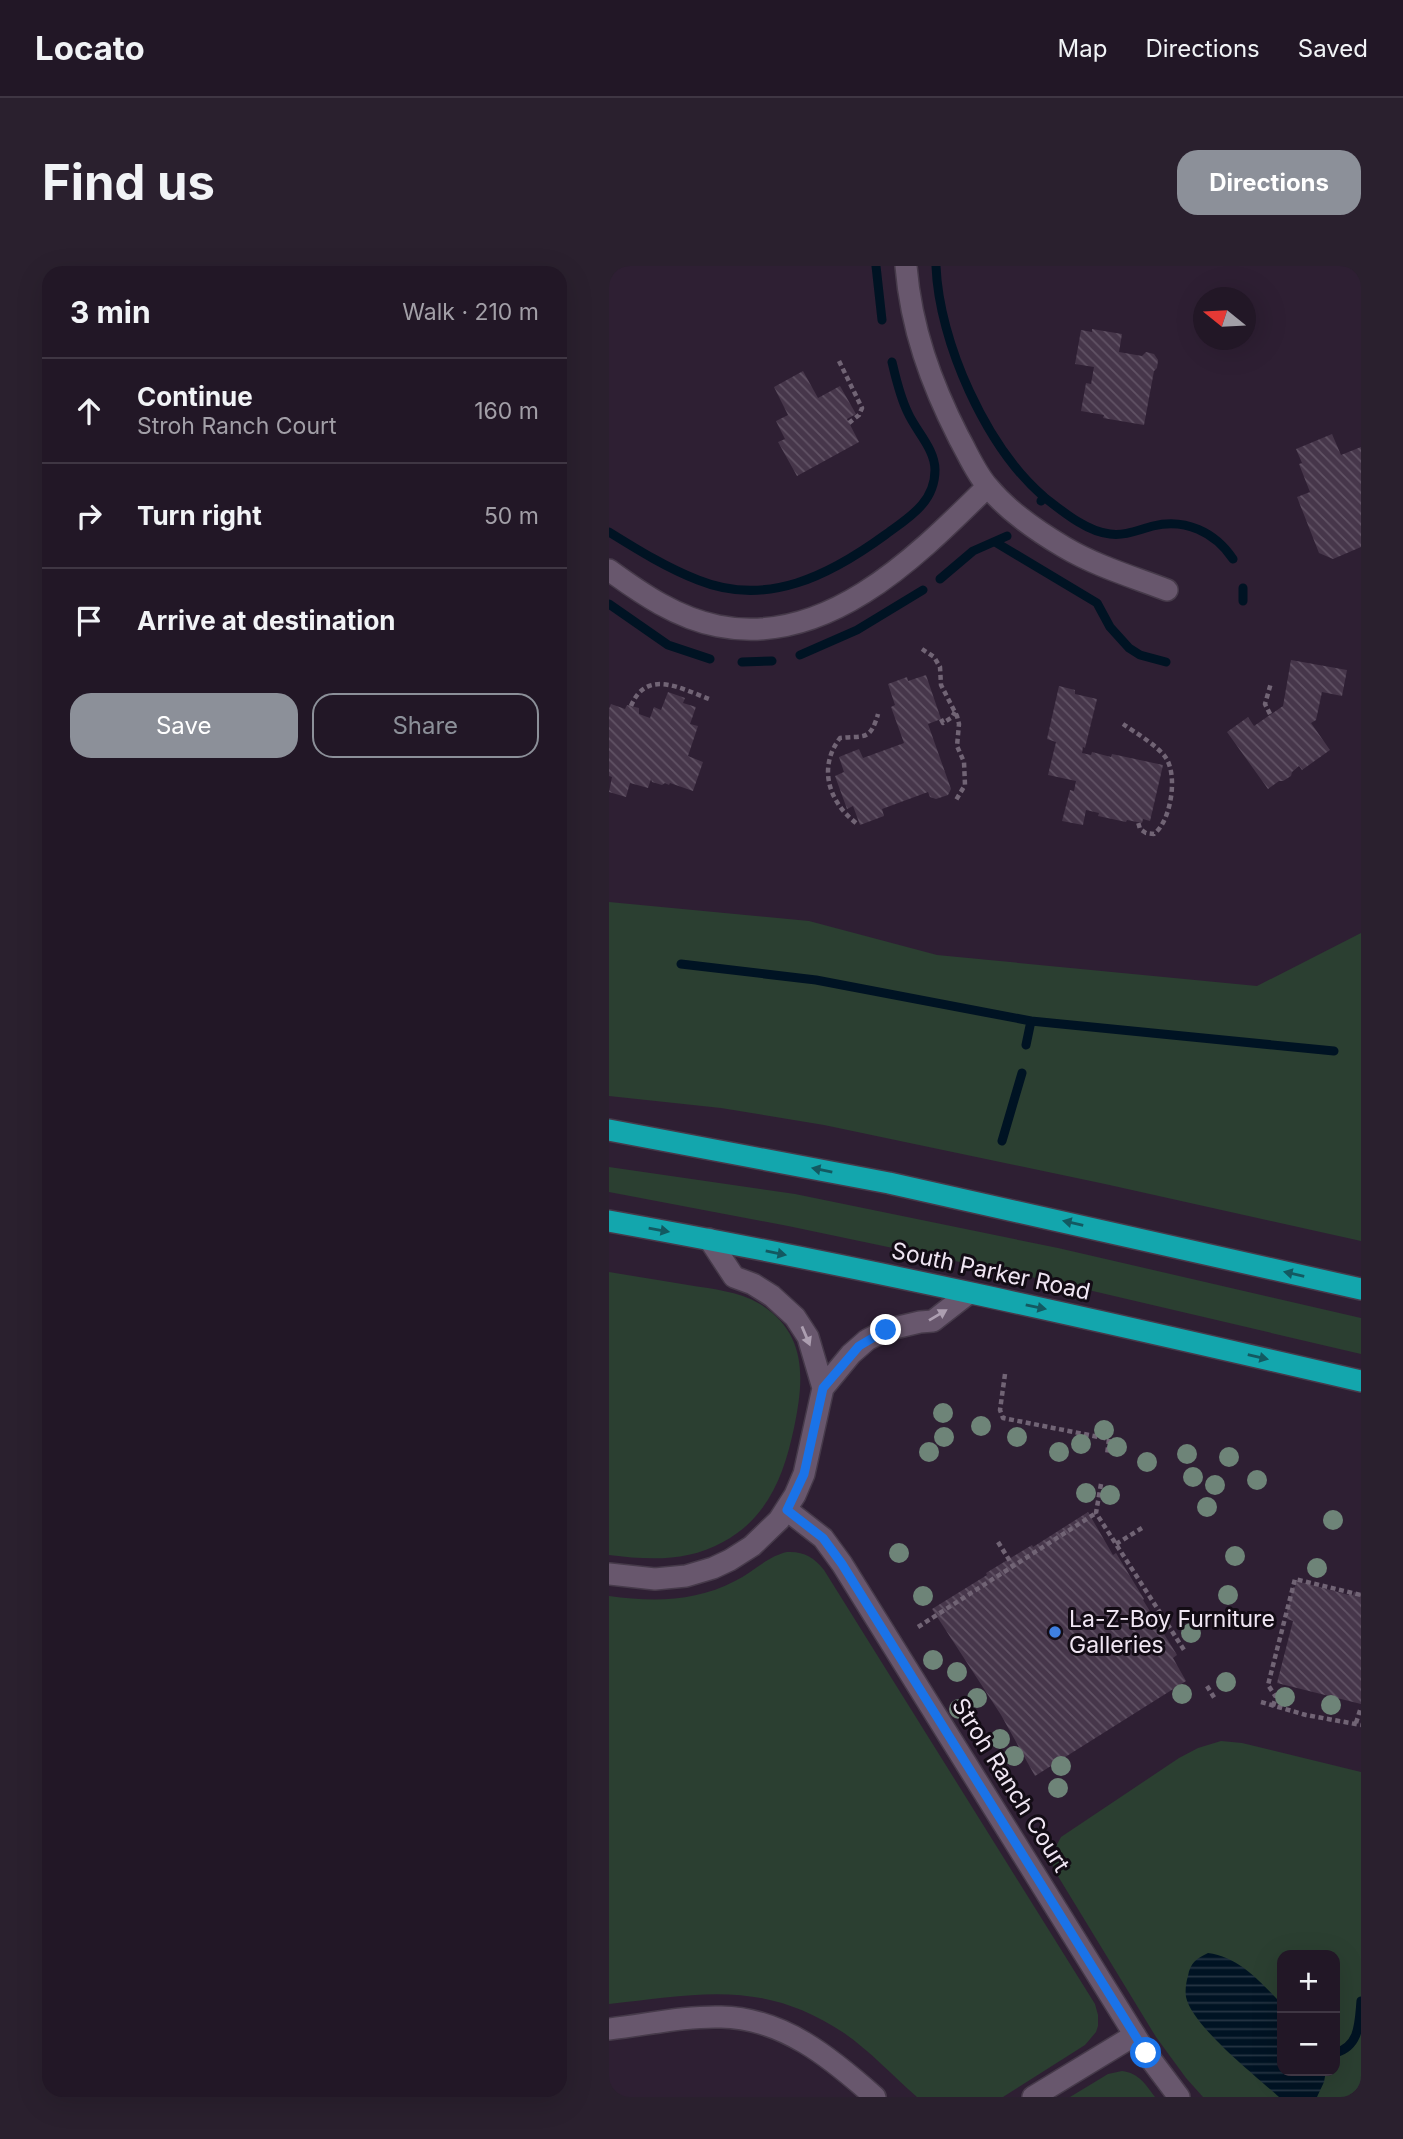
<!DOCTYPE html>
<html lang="en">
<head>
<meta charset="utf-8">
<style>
	body { margin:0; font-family:Inter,sans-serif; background:#2a202e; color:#f1f3f6 }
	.controls { position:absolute; right:21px; bottom:21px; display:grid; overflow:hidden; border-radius:14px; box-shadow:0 7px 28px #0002 }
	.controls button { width:63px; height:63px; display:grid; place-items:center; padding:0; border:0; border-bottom:2px solid #3f3643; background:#221726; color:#f1f3f6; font:35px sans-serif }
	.compass { position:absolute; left:584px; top:21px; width:63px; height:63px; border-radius:50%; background:#221726; box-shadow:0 7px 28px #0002; rotate:288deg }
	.stop { position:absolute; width:21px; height:21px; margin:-16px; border:5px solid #1a73e8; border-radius:50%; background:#fff }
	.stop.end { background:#1a73e8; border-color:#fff; box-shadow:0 2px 7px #0008 }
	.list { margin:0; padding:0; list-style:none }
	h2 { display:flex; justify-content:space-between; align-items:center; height:91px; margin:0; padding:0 28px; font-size:30px }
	h2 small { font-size:23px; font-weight:400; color:#a29fa7 }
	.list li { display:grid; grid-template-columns:46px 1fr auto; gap:21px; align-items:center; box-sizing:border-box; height:105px; padding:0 28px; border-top:2px solid #3f3643 }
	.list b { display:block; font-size:26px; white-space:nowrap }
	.list p { margin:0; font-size:23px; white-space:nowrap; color:#a29fa7 }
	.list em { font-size:23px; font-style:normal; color:#a29fa7 }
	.actions { display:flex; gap:14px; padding:21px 28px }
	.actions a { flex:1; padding:16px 0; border:2px solid #8c9099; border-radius:21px; text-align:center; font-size:24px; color:#8c9099 }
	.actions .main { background:#8c9099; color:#fff }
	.icon { flex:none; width:38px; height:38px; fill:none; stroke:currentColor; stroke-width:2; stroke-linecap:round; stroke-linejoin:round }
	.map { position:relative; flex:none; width:752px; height:1831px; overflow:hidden; border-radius:21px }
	header { display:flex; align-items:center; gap:42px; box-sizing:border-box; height:98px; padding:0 35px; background:#221726; border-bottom:2px solid #3f3643 }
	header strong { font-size:33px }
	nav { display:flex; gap:38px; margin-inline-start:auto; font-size:24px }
	.intro { display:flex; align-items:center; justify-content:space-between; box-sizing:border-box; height:168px; padding:0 42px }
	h1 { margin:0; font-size:49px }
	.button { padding:18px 32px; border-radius:21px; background:#8c9099; color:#fff; font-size:24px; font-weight:700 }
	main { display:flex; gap:42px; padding:0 42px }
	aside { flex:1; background:#221726; border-radius:21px; box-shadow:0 7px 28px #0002 }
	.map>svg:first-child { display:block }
	.grass { fill:#2b3f31; fill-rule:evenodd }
	.water { fill:url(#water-rules) }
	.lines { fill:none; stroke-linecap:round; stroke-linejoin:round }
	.stream { stroke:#001323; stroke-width:9 }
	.building { fill:url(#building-back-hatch) }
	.street-casing { stroke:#463a4a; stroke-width:24 }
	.highway-casing { stroke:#463a4a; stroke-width:24 }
	.path { stroke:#716475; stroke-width:4.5; stroke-dasharray:5 3.5; stroke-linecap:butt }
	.street { stroke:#68576d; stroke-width:21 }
	.highway { stroke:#13a6ad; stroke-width:21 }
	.tree { fill:#6e8478 }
	.oneway { fill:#135961 }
	.oneway2 { fill:#ac9eb0 }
	.route { stroke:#1a73e8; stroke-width:9 }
	.shop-dot { fill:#3f7fe0; stroke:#130c15; stroke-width:2.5 }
	.labels { text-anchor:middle; stroke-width:6; stroke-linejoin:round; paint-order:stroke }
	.street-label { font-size:23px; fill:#f0e6f3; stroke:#130c15 }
	.poi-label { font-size:23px; fill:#f0e6f3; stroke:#130c15; text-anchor:start }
</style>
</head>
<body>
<header>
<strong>Locato</strong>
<nav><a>Map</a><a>Directions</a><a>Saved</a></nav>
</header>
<div class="intro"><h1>Find us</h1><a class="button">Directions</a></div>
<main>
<aside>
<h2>3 min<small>Walk · 210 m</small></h2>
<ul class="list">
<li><svg class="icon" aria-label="ahead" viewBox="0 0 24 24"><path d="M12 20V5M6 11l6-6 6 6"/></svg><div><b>Continue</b><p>Stroh Ranch Court</p></div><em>160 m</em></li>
<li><svg class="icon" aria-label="right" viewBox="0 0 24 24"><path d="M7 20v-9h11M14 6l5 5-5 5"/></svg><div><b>Turn right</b></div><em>50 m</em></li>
<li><svg class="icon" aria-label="arrive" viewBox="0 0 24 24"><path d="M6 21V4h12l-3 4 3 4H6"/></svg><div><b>Arrive at destination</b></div></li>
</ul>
<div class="actions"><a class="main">Save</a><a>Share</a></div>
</aside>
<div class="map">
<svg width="752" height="1831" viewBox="0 0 752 1831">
	<defs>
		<pattern id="water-rules" width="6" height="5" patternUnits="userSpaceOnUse" patternTransform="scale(1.75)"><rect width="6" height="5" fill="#001323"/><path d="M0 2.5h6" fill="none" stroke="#263543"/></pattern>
		<pattern id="building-back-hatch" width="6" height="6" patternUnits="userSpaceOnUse" patternTransform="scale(1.75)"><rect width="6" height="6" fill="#46364a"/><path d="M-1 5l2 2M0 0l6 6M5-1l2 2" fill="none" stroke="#615365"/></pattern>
	</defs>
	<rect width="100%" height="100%" fill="#2e1f33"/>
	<path class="grass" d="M 0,636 L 200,655 L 328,689 L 648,720 L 752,667 L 752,975 L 496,918 L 215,859 L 112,842 L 0,830 Z
		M 0,901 L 186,928 L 449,982 L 752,1052 L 752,1088 L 441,1015 L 179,960 L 0,926 Z
		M 0,1006 C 26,1010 53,1015 79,1019 C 103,1023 129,1025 151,1038 C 199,1068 195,1114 185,1162 C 175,1209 159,1252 114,1276 C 78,1296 40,1294 0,1289 Z
		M 178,1286 C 194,1285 205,1291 215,1304 L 486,1738 L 489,1749 L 489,1760 L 487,1766 L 476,1779 L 394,1831 L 308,1831 C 284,1810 261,1785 235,1767 C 154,1713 90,1728 0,1738 L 0,1330 C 44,1336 86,1336 126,1315 C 144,1306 159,1290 178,1286 Z
		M 612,1475 L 633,1477 L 752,1506 L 752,1831 L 594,1831 L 577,1812 L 547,1771 L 444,1602 L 444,1586 L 452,1571 L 570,1492 L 589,1482 ZM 673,1689 L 726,1689 L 726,1805 L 673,1805 Z
		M 513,1805 C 530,1807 537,1819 546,1831 L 461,1831 L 499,1808 Z"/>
	<path class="water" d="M 599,1687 C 631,1691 651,1716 673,1738 L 673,1805 L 717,1805 L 715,1816 L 708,1831 L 670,1831 C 647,1810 583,1760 577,1731 C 576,1725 577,1716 579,1710 C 581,1697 588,1692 599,1687 Z"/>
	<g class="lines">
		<path class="stream" d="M 267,0 L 273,54
			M 327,0 C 330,76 377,181 435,231
			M 432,235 L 435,231 C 453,245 478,266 501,268 C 516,270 529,264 544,260 C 576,252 606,266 624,293
			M 0,266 C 29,284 58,302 89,314 C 158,342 221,309 276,269 C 299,252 326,237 326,204 C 326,183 307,165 299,147 C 291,131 287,113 283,96
			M 386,276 L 488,337 L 501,361 L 520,382 L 531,389 L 557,396
			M 331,313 L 364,285 L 398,270
			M 634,322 L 634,335
			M 0,338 L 59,379 L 101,393
			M 191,389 L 248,364 L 314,324
			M 133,396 L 163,395
			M 72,698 L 207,714 L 422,755 L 725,785
			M 417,779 L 422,755
			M 393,875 L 413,807
			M 726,1787 C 751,1780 750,1757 752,1735"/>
	</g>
	<path class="building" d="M 483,63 L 513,68 L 510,86 L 533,90 L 537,86 L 545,88 L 549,94 L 548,102 L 545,105 L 535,159 L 494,152 L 495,149 L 472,145 L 477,117 L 482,118 L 485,101 L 466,98 L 472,64 L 483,66 Z
		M 194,105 L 209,132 L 231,120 L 247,148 L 238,153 L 250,176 L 188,210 L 169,176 L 176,173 L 167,155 L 179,149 L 165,121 Z
		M 723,168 L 732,189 L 752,181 L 752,281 L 724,293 L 710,287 L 688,231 L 701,226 L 690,198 L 693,197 L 687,183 Z
		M 682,394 L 738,404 L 733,430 L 713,426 L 707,454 L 702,457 L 721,484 L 693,504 L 690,500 L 683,506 L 682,510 L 674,515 L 670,515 L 659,523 L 618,466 L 639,451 L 645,460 L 674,440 Z
		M 317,409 L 332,453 L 319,458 L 342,523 L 339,529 L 327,533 L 321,531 L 319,526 L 273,543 L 275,550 L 251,559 L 244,540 L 238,543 L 226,510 L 235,506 L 230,491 L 250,483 L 254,492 L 295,477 L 282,441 L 286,439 L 279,418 L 298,411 L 299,415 Z
		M 450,420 L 466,424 L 466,428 L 488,433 L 476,482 L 474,481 L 473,487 L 482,489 L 483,486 L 502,491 L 503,488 L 554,499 L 541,555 L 534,553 L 533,557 L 518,554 L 517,556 L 489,550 L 490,547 L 477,544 L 474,559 L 453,555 L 461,524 L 465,525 L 467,515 L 439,509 L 447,476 L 438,473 Z
		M 59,426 L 76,432 L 74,437 L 87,441 L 81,458 L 89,460 L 79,490 L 94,496 L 84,525 L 61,517 L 60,519 L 56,517 L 53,519 L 43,516 L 42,513 L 39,522 L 21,517 L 17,531 L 0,526 L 3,511 L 0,510 L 0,443 L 2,438 L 16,443 L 18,439 L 30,442 L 30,448 L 41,452 L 45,441 L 52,444 Z
		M 479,1246 L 504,1289 L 507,1287 L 535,1333 L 534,1334 L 568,1389 L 564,1392 L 577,1415 L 426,1510 L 392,1449 L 323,1343 L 378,1309 L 377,1307 L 423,1279 L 424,1281 Z
		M 688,1315 L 740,1329 L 740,1328 L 744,1329 L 745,1326 L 752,1328 L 752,1438 L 668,1417 L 684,1355 L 678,1353 L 679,1350 L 677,1349 L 684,1321 L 686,1321 Z"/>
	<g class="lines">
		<g class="street-casing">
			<path id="street" d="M 297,0 C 302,62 322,117 350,172 C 359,188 367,208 380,222 C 400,246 428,265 455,281 C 487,300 524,311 558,324
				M 0,304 C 33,328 68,352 109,360 C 218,382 308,290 378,221
				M 100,973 L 125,1011 L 144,1018 L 163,1030 L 186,1051 L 199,1071 L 214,1122
				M 178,1244 L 214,1272 L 233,1298 L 537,1787 L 570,1831
				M 0,1308 L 46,1313 L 77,1310 L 104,1302 L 121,1294 L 143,1280 L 170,1254 L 186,1229 L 195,1208 L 214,1122 L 242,1088 L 258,1074 L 277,1064 L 311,1056 L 324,1055 L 360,1027
				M 0,1763 C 37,1759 75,1750 112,1751 C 174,1752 222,1792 266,1831
				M 424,1831 L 526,1769"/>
		</g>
		<g class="highway-casing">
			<path id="highway" d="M 0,864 L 280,917 L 752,1023
				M 0,955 C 252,1000 502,1057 752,1115"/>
		</g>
		<path class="path" d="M 230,95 L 253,142 L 250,149 L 240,157
			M 313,383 L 325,391 L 331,401 L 332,419 L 348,450 L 350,458 L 348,480 L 355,496 L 356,519 L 347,534
			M 22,440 C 38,401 74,424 103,434
			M 661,448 L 656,438 L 662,417
			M 332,453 L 334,457 L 342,452 L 346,446
			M 514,458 C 527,467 549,480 557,492 C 569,510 562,555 545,568 L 537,567 L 531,563 L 529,556
			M 247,557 C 219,535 209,501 231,472 C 255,469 261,476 269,448
			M 396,1108 L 391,1144 L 394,1152 L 500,1173 L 498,1189
			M 492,1218 L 487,1247 L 575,1384
			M 389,1276 L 404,1300
			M 507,1278 L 533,1262
			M 309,1361 L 487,1247
			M 598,1420 L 606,1433
			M 652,1436 L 697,1449 L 752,1459
			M 664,1440 L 667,1431 L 659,1419 L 686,1313 L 752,1329
			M 747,1457 L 752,1441"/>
		<use href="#street" class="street"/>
		<use href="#highway" class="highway"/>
	</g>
	<g class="tree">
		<circle cx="334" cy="1147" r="10"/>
		<circle cx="372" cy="1160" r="10"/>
		<circle cx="495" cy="1164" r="10"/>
		<circle cx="335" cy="1171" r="10"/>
		<circle cx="408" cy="1171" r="10"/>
		<circle cx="472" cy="1178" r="10"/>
		<circle cx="508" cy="1181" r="10"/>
		<circle cx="320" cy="1186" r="10"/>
		<circle cx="450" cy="1186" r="10"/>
		<circle cx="578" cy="1188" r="10"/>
		<circle cx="620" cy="1191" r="10"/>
		<circle cx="538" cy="1196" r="10"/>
		<circle cx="584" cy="1211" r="10"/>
		<circle cx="648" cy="1214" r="10"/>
		<circle cx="606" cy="1219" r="10"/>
		<circle cx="477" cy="1227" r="10"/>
		<circle cx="501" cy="1229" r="10"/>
		<circle cx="598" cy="1241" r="10"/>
		<circle cx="724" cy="1254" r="10"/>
		<circle cx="290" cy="1287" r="10"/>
		<circle cx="626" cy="1290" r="10"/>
		<circle cx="708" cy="1302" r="10"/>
		<circle cx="619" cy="1329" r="10"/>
		<circle cx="314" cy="1330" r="10"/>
		<circle cx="582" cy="1367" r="10"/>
		<circle cx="324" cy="1394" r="10"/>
		<circle cx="348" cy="1406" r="10"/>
		<circle cx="617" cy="1416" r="10"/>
		<circle cx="573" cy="1428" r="10"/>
		<circle cx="676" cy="1431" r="10"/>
		<circle cx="368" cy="1432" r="10"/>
		<circle cx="722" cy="1439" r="10"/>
		<circle cx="350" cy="1443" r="10"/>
		<circle cx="391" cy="1473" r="10"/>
		<circle cx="405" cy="1490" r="10"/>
		<circle cx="452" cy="1500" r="10"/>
		<circle cx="449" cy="1522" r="10"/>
	</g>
	<defs><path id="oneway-solid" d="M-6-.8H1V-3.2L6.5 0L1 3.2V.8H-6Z" transform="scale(1.75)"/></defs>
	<g class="oneway">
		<use href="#oneway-solid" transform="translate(213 904) rotate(-169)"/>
		<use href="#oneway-solid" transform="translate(464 957) rotate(-167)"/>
		<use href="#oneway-solid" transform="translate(50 964) rotate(10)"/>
		<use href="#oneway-solid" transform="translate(167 987) rotate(11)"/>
		<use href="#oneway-solid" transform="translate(685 1008) rotate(-167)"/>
		<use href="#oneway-solid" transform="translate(427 1041) rotate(12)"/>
		<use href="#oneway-solid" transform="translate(649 1091) rotate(13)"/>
	</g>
	<g class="oneway2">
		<use href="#oneway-solid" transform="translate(329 1049) rotate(-31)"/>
		<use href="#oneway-solid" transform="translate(197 1070) rotate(67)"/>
	</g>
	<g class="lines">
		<path class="route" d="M 277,1064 L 250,1080 L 214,1122 L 195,1208 L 178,1244 L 214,1272 L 233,1298 L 537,1787"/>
	</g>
	<circle class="shop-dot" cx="446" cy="1366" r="7"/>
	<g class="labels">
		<g class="street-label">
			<text transform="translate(382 1005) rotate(12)" y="8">South Parker Road</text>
			<text transform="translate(402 1519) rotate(58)" y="8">Stroh Ranch Court</text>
		</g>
		<g class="poi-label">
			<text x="460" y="1361">La-Z-Boy Furniture<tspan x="460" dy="26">Galleries</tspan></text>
		</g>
	</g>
</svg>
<div class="controls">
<button>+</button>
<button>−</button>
</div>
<svg class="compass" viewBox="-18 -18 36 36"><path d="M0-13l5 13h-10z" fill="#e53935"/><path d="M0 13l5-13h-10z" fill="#a29fa7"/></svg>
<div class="stop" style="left:537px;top:1787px"></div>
<div class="stop end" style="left:277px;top:1064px"></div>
</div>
</main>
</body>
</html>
